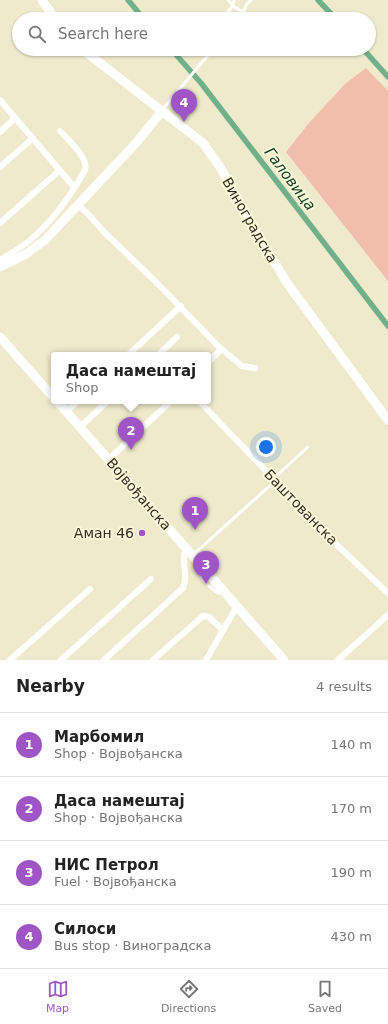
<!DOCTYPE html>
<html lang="en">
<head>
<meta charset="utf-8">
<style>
	body { margin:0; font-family:"DejaVu Sans",sans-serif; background:#f2f2f2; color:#222 }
	.you { position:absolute; left:266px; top:447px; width:14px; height:14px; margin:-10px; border:3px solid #fff; border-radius:50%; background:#1a73e8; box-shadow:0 0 0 6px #1a73e833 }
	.badge { display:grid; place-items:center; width:26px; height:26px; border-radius:50%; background:#a055c7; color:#fff; font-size:13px; font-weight:700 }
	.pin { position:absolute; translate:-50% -33px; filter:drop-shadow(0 1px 2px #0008) }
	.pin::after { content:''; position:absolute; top:21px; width:14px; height:12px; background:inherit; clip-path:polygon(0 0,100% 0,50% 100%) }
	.popup { position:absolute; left:51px; top:352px; width:160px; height:52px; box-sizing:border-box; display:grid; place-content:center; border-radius:4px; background:#fff; filter:drop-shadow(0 1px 3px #0005); font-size:13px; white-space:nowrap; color:#767676 }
	.popup b { font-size:15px; color:#222 }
	.popup::after { content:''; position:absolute; left:50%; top:100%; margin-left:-8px; border:8px solid transparent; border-top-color:#fff }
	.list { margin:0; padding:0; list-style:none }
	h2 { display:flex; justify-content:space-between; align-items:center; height:52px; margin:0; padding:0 16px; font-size:17px }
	h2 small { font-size:13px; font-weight:400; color:#767676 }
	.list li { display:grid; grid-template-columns:26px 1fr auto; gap:12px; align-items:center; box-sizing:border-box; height:64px; padding:0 16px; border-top:1px solid #e0e0e0 }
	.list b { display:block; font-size:15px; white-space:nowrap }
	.list p { margin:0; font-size:13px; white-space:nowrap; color:#767676 }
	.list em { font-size:13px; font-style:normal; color:#767676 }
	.icon { flex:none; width:22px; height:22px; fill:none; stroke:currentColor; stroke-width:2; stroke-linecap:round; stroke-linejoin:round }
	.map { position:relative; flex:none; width:388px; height:660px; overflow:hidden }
	.search { position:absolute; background:#fff; box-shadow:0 1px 3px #0004; left:12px; right:12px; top:12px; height:44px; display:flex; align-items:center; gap:10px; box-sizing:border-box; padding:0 14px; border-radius:22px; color:#767676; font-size:15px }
	.sheet { height:308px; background:#fff }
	nav { display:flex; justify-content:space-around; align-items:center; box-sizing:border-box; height:56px; border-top:1px solid #e0e0e0; background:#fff; font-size:11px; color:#767676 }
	nav a { display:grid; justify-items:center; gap:2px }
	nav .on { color:#a055c7 }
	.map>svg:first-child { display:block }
	.green { fill:#f2beac }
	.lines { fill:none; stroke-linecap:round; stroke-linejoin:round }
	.canal { stroke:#70b18a; stroke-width:5.5 }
	.lane { stroke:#fff; stroke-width:3 }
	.street { stroke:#fff; stroke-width:6 }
	.secondary { stroke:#fff; stroke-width:9 }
	.poi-dot { fill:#a055c7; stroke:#fdf7d9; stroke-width:1.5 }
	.labels { text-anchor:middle; stroke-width:4; stroke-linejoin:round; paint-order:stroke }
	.street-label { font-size:14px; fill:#302e22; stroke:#fdf7d9 }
	.poi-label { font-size:14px; fill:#302e22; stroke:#fdf7d9; text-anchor:end }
	.water-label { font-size:15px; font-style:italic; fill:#0e4228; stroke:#fdf7d9 }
</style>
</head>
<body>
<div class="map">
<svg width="388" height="660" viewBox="0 0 388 660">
	<rect width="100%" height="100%" fill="#efeacc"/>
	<path class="green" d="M 366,68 L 388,91 L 388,281 L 286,152 L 309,123 L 345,84 Z"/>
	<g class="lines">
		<path class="canal" d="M 128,0 L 144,19
			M 318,0 L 336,19
			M 171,49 L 201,83 L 388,326
			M 363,49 L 388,77"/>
		<path class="lane" d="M 228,0 L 233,6 L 243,12 L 238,19
			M 243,12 L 247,4 L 251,0
			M 225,15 L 233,6 L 234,0
			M 163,109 L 213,49
			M 273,479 L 308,447
			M 194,554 L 275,481
			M 196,563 L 198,571 L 205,582
			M 209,586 L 216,592 L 222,594"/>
		<path class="street" d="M 0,100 L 74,187
			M 0,132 L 15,118
			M 0,167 L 33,138
			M 78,205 L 88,214 L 104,232 L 157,283 L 218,346 L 242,366 L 255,368
			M 0,223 L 60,170
			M 0,260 C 10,254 20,248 29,241 C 51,223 71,195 85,170 C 89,158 68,140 60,131
			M 128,355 L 181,306
			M 158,355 L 177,337
			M 208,362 L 222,349
			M 199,401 L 339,547 L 388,593
			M 66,412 L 78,401
			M 80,427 L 108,401
			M 108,460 L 171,401
			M 10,660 L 90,589
			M 61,660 L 151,579
			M 104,660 L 183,588 C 189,575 180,561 186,548
			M 153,660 L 203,616 L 209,617 L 223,630
			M 206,660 L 237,606
			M 338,660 L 388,615"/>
		<path class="secondary" d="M 42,0 L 55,19
			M 82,49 L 203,143 L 220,167 L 257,233 L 287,283 L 388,420
			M 0,267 L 26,254 L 45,240 L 136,143 L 162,111
			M 0,337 L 54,398
			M 57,401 L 284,660"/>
	</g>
	<circle class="poi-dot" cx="142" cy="533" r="4"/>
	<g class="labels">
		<g class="street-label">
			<text transform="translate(250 220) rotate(60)" y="5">Виноградска</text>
			<text transform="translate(139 494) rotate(49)" y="5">Војвођанска</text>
			<text transform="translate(301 507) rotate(46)" y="5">Баштованска</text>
		</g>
		<g class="poi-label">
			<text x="134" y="538">Аман 46</text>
		</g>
		<g class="water-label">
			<text transform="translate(290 179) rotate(53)" y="5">Галовица</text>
		</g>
	</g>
</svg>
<div class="you"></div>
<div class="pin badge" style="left:195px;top:530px">1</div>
<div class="pin badge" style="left:131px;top:450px">2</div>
<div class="popup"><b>Даса намештај</b>Shop</div>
<div class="pin badge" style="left:206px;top:584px">3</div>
<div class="pin badge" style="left:184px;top:122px">4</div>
<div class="search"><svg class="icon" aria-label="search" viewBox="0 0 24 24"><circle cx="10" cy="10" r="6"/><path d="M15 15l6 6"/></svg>Search here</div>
</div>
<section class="sheet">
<h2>Nearby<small>4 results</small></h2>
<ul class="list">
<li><span class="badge">1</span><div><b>Марбомил</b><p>Shop · Војвођанска</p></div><em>140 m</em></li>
<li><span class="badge">2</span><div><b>Даса намештај</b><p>Shop · Војвођанска</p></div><em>170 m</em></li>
<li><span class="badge">3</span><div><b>НИС Петрол</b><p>Fuel · Војвођанска</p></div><em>190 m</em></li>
<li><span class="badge">4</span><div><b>Силоси</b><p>Bus stop · Виноградска</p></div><em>430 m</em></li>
</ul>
</section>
<nav>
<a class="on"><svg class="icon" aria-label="map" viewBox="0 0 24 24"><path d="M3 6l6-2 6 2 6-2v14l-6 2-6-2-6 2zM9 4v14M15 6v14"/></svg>Map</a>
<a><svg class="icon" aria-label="directions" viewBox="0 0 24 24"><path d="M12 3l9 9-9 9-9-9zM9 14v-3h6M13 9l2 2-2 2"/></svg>Directions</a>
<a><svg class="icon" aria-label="saved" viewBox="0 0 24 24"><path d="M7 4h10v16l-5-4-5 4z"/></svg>Saved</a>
</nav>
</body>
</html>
